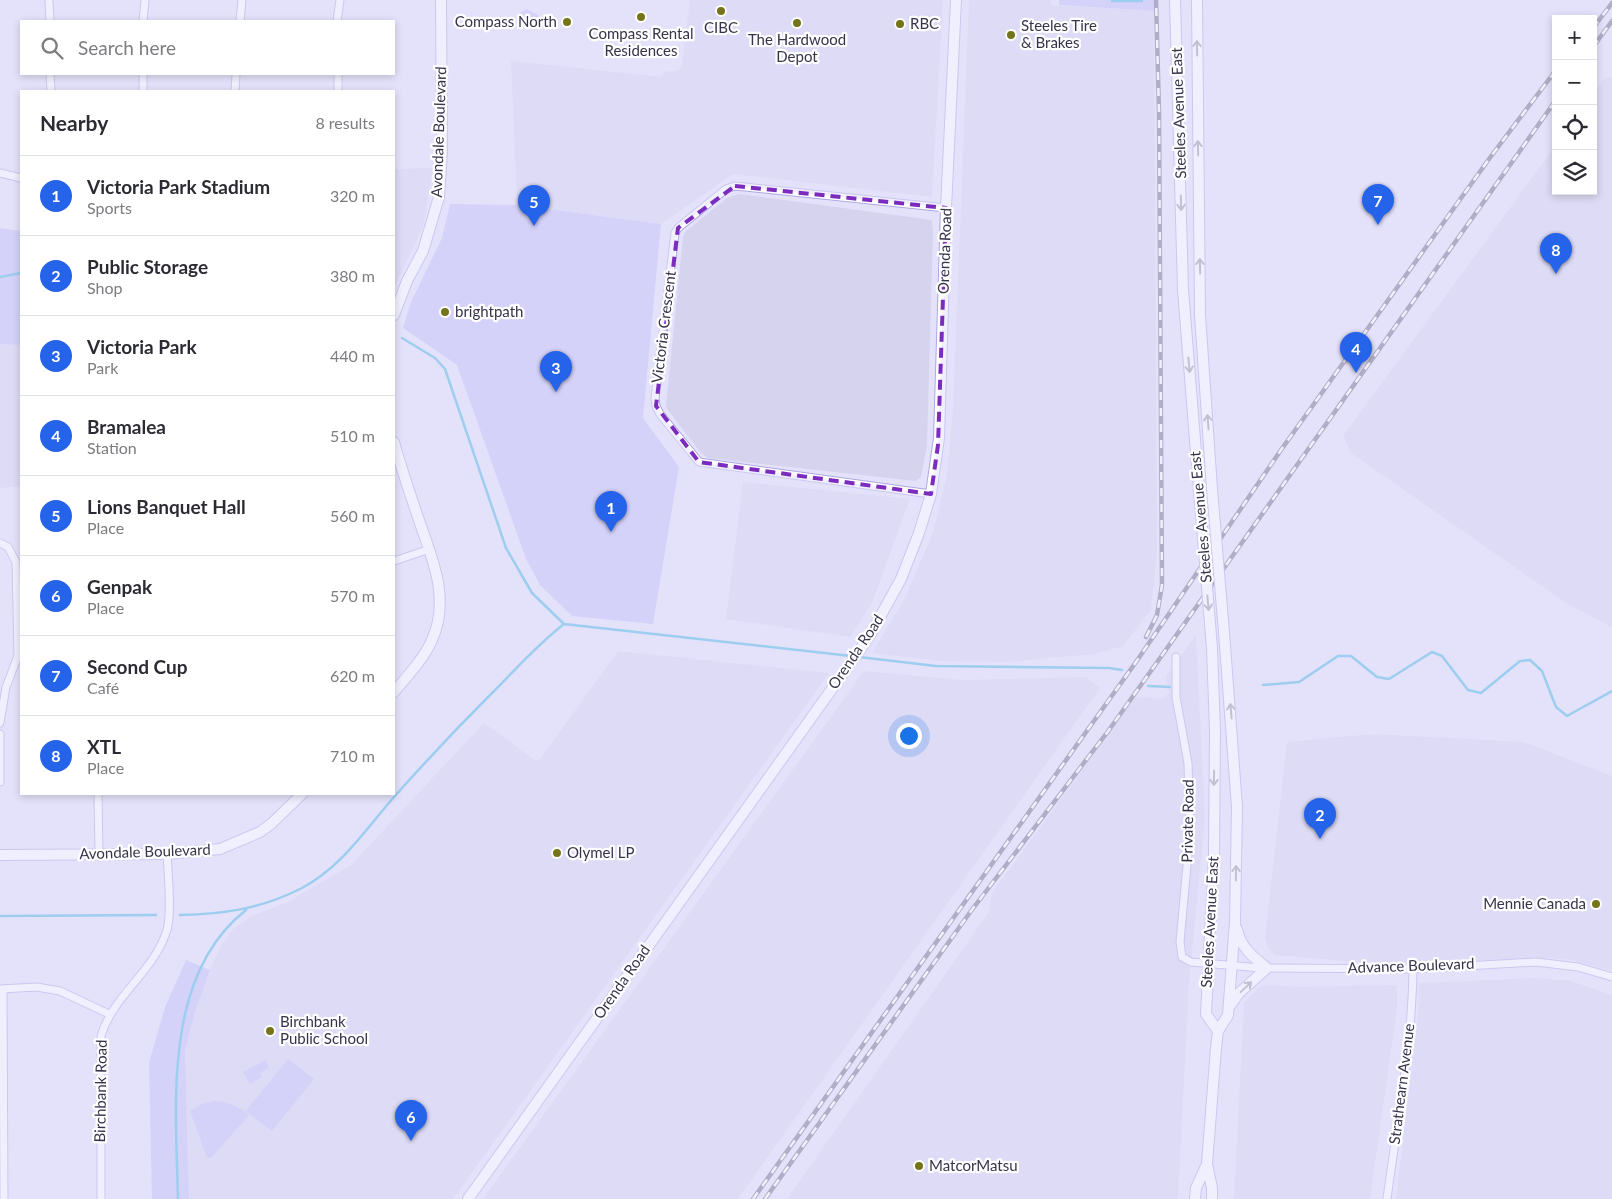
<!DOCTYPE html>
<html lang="en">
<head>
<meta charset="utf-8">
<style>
	body { margin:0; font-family:Lato,sans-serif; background:#f2f2f3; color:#2b2b33 }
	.controls { position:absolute; right:15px; top:15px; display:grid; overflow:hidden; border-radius:0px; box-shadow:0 2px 8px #0003 }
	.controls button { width:45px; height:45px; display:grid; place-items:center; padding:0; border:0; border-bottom:1px solid #e1e1e2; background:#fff; color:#2b2b33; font:25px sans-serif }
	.you { position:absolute; left:908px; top:735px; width:18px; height:18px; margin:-12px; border:4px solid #fff; border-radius:50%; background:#1a73e8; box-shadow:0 0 0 8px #1a73e833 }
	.badge { display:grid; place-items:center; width:32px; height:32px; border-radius:50%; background:#2563eb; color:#fff; font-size:16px; font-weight:700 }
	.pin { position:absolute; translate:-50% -41px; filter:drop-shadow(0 1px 2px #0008) }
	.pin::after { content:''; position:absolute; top:26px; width:18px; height:15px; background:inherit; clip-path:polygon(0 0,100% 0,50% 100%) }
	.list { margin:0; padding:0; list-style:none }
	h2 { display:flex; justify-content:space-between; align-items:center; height:65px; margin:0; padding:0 20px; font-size:21px }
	h2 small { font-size:16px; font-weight:400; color:#7c7c81 }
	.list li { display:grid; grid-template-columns:32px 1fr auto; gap:15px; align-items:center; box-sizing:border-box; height:80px; padding:0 20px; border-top:1px solid #e1e1e2 }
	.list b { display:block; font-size:19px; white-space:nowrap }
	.list p { margin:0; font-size:16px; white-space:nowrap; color:#7c7c81 }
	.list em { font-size:16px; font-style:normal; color:#7c7c81 }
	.icon { flex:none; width:28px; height:28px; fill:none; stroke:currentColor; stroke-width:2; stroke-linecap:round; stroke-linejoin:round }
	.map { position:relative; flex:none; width:1612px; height:1199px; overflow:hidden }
	.search { position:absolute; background:#fff; box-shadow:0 2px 8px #0003; left:20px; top:20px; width:375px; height:55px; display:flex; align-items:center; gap:12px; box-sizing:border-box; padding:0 18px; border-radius:0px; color:#7c7c81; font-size:19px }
	.panel { position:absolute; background:#fff; box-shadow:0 2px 8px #0003; left:20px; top:90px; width:375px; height:705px; border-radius:0px }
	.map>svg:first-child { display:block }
	.built { fill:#d5d3ee }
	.park { fill:#c3bef8 }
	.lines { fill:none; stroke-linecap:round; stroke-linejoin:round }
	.stream { stroke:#48b4e0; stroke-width:2.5 }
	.street-casing { stroke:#ada7e3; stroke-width:9 }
	.secondary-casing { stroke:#ada7e3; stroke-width:12 }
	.street { stroke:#fff; stroke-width:7 }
	.secondary { stroke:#fff; stroke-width:10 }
	.rail-casing { stroke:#716e87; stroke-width:4.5 }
	.rail { stroke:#fff; stroke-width:2.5; stroke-dasharray:8; stroke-linecap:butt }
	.secondary-bridge-casing { stroke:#ada7e3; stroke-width:12; stroke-linecap:butt }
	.secondary-bridge { stroke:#fff; stroke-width:10 }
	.oneway { stroke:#9a99a5 }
	.marked { fill:none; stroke:#7b2cbf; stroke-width:4; stroke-dasharray:10 6; stroke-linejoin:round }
	.poi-dot { fill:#757419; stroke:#fff; stroke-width:2 }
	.labels { text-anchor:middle; stroke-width:4.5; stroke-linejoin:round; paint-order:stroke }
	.poi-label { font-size:15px; fill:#36334b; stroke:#fff; text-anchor:start }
	.street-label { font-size:15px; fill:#36334b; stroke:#fff }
</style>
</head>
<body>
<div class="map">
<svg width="1612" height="1199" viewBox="0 0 1612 1199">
	<rect width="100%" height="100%" fill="#e4e2fb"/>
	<path class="built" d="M 690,0 L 943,0 L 932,197 L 733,174 L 661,224 L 517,205 L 511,61 L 662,77 L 664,72 L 678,70 L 682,65 Z
		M 969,0 L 1051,0 L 1051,5 L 1154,11 L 1157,554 L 1151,610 L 1123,646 L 1094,654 L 1009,662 L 940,661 L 872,653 L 904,600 L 933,533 L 947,474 L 953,407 Z
		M 1606,77 L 1612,78 L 1612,627 L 1566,603 L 1351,453 L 1343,436 L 1556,145 L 1556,191 L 1593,191 L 1593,94 Z
		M 433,168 L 423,227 L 394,288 L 394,169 Z
		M 739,194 L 932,220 L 933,232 L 927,445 L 921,477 L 916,481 L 708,458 L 701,453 L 668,410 L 666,406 L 683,237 L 686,231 L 727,198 Z
		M 0,344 L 21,345 L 21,486 L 0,488 Z
		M 743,482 L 910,499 L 872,603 L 850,637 L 726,619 Z
		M 1196,635 L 1205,818 L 1189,982 L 1178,1199 L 787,1199 L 989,912 L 992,893 L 1136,697 L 1163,699 L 1169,693 L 1166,676 Z
		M 618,651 L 829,673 L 453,1199 L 189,1199 L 185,1051 L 195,1012 L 210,970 L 220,947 L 234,928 L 252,916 L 290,901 L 351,865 L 484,723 L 536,761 L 540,759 Z
		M 864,671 L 963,680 L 1086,677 L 1100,688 L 738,1199 L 483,1199 Z
		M 1373,734 L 1524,742 L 1612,776 L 1612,971 L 1572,960 L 1548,958 L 1410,963 L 1355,962 L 1275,955 L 1268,948 L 1265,937 L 1287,742 Z
		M 1536,978 L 1571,981 L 1612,995 L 1612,1199 L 1396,1199 L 1418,1015 L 1419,983 Z
		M 1269,985 L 1297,987 L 1397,985 L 1397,1008 L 1370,1199 L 1234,1199 L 1244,1002 L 1259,987 Z"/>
	<path class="park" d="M 1059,0 L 1154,0 L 1154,11 L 1059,5 Z
		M 526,9 L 538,15 L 543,20 L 542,28 L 524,24 L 520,13 Z
		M 450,204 L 517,205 L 661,224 L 643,418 L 679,467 L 653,624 L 572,616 L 540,585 L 526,559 L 457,365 L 403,328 L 411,302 L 442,238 Z
		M 0,228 L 21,231 L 21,345 L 0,344 Z
		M 186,960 L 210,970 L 195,1012 L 185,1051 L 189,1199 L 152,1199 L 149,1063 L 165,1007 Z
		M 288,1059 L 314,1079 L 272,1131 L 246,1111 Z
		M 265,1060 L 269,1067 L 260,1073 L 262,1077 L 250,1084 L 243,1072 Z
		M 214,1101 C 229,1102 238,1106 249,1115 L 211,1158 L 207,1158 L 190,1111 L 202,1104 Z"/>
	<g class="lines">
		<path class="stream" d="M 1112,1 L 1142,1
			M 0,277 L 21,273
			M 402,338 L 435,358 L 445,369 L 506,548 L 532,593 L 564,624 L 851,656
			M 859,657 L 936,666 L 1109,668 L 1122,670
			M 1263,685 L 1299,682 L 1338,656 L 1351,656 L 1377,677 L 1389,679 L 1432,652 L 1442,656 L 1468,690 L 1481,693 L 1520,661 L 1530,660 L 1542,671 L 1556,707 L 1567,716 L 1612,691
			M 1148,686 L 1170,687
			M 180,915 C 224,914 260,909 300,889 C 341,868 365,830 394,797 C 426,761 459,726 493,692 C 516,669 538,644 564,624
			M 0,916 L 156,915
			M 178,1199 C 176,1105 162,976 246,910"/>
		<g class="street-casing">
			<path id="street" d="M 49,0 L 50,21
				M 143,21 L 145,0
				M 240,21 L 242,0
				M 337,21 L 340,0
				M 50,74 L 51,91
				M 143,74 L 143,91
				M 338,74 L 338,91
				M 235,91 L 236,74
				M 0,173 L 21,178
				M 931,494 L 699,462 L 660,414 L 656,406 L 655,398 L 675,233 L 678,228 L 726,189 L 735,186 L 946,208
				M 0,543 L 8,547 L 16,562 L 18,656 L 6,687 L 0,723
				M 394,561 L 430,549
				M 1176,657 L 1176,697 L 1188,763 L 1190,832 L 1180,942 L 1182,957 L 1191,962 L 1261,968 L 1413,969 L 1536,962 L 1578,967 L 1612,977
				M 0,734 L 0,782
				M 98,794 L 99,855
				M 0,989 L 37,987 L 60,991 L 109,1014
				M 3,990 L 4,1199
				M 101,1199 L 101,1036 C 113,995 154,972 167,930 C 172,913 168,873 167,854
				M 1387,1199 C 1397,1123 1412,1046 1413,969"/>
		</g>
		<g class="secondary-casing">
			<path id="secondary" d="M 1175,0 L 1183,290 L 1200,502
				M 1197,0 L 1200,315 L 1212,489
				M 394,315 L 407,281 L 423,251 L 439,197 L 442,152 L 441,0
				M 394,442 C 402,471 412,500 422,529 C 435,565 449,602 432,640 C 423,660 408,675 394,692
				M 1212,648 L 1215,730 L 1214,855 L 1206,1014 L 1218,1031
				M 0,855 L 167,854 L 220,849 L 260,832 L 271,824 L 302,794
				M 1229,1007 L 1239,993 L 1267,968 C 1253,957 1240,947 1237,929
				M 468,1199 L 869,637 L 901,579 L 919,533 L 931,494 L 939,438 L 946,208 L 956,0
				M 1195,1199 L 1196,1188 L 1207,1164
				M 1212,1199 L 1212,1188 L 1207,1164 L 1216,1048 L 1218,1031 L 1228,1015 L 1235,922 L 1237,807 L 1224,632"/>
		</g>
		<use href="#street" class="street"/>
		<use href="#secondary" class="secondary"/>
		<g class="rail-casing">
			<path id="rail" d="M 1593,28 L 1612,3
				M 1593,47 L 1612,21
				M 1146,637 L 1157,615 L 1162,585 L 1159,112 L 1156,0
				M 753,1199 L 1136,662 L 1281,450 L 1489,159 L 1556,70
				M 765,1199 L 971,911 L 1109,730 L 1556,100"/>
		</g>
		<use href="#rail" class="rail"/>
		<g class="secondary-bridge-casing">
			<path id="secondary-bridge" d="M 1212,489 L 1224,632
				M 1200,502 L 1212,648"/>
		</g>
		<use href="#secondary-bridge" class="secondary-bridge"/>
	</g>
	<defs><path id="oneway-shaft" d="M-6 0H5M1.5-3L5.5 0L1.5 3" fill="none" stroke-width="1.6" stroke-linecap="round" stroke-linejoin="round" transform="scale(1.25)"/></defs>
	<g class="oneway">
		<use href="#oneway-shaft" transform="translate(1197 48) rotate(-91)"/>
		<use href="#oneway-shaft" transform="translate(1198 148) rotate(-91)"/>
		<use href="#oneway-shaft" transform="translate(1181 203) rotate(89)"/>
		<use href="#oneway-shaft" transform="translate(1200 266) rotate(-91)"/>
		<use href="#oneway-shaft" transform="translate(1189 365) rotate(85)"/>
		<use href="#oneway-shaft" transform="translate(1208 422) rotate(-94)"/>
		<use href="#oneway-shaft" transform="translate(1208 603) rotate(85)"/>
		<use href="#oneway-shaft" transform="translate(1231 711) rotate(-95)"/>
		<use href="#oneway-shaft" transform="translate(1214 778) rotate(91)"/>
		<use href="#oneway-shaft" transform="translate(1236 873) rotate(-89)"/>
		<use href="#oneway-shaft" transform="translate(1246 987) rotate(-43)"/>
	</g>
	<path d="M0 0H1612V1199H0ZM 735,186 L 946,208 L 938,445 L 931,494 L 699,462 L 656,406 L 678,228 Z" fill="#e4e2fb" fill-opacity=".55" fill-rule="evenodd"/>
	<path class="marked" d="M 735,186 L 946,208 L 938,445 L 931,494 L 699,462 L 656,406 L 678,228 Z"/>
	<g class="poi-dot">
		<circle cx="721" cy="11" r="5"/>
		<circle cx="641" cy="17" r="5"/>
		<circle cx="567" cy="22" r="5"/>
		<circle cx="797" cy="23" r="5"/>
		<circle cx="900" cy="24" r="5"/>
		<circle cx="1011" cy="35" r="5"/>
		<circle cx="445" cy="312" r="5"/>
		<circle cx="557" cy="853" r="5"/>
		<circle cx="1596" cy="904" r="5"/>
		<circle cx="270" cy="1031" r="5"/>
		<circle cx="919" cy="1166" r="5"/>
	</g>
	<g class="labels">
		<g class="poi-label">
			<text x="557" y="27" text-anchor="end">Compass North</text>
			<text x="910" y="29">RBC</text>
			<text x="1021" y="31">Steeles Tire<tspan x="1021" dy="17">&amp; Brakes</tspan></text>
			<text x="721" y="33" text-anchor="middle">CIBC</text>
			<text x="641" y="39" text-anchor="middle">Compass Rental<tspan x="641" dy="17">Residences</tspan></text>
			<text x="797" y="45" text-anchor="middle">The Hardwood<tspan x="797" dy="17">Depot</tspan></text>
			<text x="455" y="317">brightpath</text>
			<text x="567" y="858">Olymel LP</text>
			<text x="1586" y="909" text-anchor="end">Mennie Canada</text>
			<text x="280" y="1027">Birchbank<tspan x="280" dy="17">Public School</tspan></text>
			<text x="929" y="1171">MatcorMatsu</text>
		</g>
		<g class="street-label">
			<text transform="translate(1179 113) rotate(-92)" y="5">Steeles Avenue East</text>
			<text transform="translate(439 132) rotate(-88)" y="5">Avondale Boulevard</text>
			<text transform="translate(945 251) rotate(-88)" y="5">Orenda Road</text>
			<text transform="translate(664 327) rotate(-83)" y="5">Victoria Crescent</text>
			<text transform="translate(1201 517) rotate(-95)" y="5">Steeles Avenue East</text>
			<text transform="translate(856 652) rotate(-56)" y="5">Orenda Road</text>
			<text transform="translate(1188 821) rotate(-89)" y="5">Private Road</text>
			<text transform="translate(145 852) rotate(-2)" y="5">Avondale Boulevard</text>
			<text transform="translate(1210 922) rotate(-87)" y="5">Steeles Avenue East</text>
			<text transform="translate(1411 966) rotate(-2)" y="5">Advance Boulevard</text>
			<text transform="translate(622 982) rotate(-55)" y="5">Orenda Road</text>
			<text transform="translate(1402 1084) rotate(-83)" y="5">Strathearn Avenue</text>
			<text transform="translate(101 1091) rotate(-89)" y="5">Birchbank Road</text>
		</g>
	</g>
</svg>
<div class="controls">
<button>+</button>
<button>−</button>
<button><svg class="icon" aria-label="locate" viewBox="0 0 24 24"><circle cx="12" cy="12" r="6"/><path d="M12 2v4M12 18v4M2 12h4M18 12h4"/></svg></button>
<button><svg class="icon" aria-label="layers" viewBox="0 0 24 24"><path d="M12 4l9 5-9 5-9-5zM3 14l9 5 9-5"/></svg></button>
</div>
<div class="you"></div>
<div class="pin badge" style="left:611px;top:532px">1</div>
<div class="pin badge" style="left:1320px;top:839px">2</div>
<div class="pin badge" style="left:556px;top:392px">3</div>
<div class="pin badge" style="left:1356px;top:373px">4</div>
<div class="pin badge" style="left:534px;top:226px">5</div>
<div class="pin badge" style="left:411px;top:1141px">6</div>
<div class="pin badge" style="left:1378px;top:225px">7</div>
<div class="pin badge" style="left:1556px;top:274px">8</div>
<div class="search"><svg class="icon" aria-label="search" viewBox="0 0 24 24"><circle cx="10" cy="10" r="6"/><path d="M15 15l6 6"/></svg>Search here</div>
<section class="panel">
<h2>Nearby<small>8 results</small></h2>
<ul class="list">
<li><span class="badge">1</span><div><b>Victoria Park Stadium</b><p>Sports</p></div><em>320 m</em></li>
<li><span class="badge">2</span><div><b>Public Storage</b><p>Shop</p></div><em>380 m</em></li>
<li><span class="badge">3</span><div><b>Victoria Park</b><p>Park</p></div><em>440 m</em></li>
<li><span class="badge">4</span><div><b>Bramalea</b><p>Station</p></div><em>510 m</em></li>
<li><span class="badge">5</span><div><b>Lions Banquet Hall</b><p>Place</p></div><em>560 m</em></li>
<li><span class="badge">6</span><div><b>Genpak</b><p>Place</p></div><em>570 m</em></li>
<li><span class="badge">7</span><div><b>Second Cup</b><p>Café</p></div><em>620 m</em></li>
<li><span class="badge">8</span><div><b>XTL</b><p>Place</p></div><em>710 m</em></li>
</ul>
</section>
</div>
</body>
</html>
